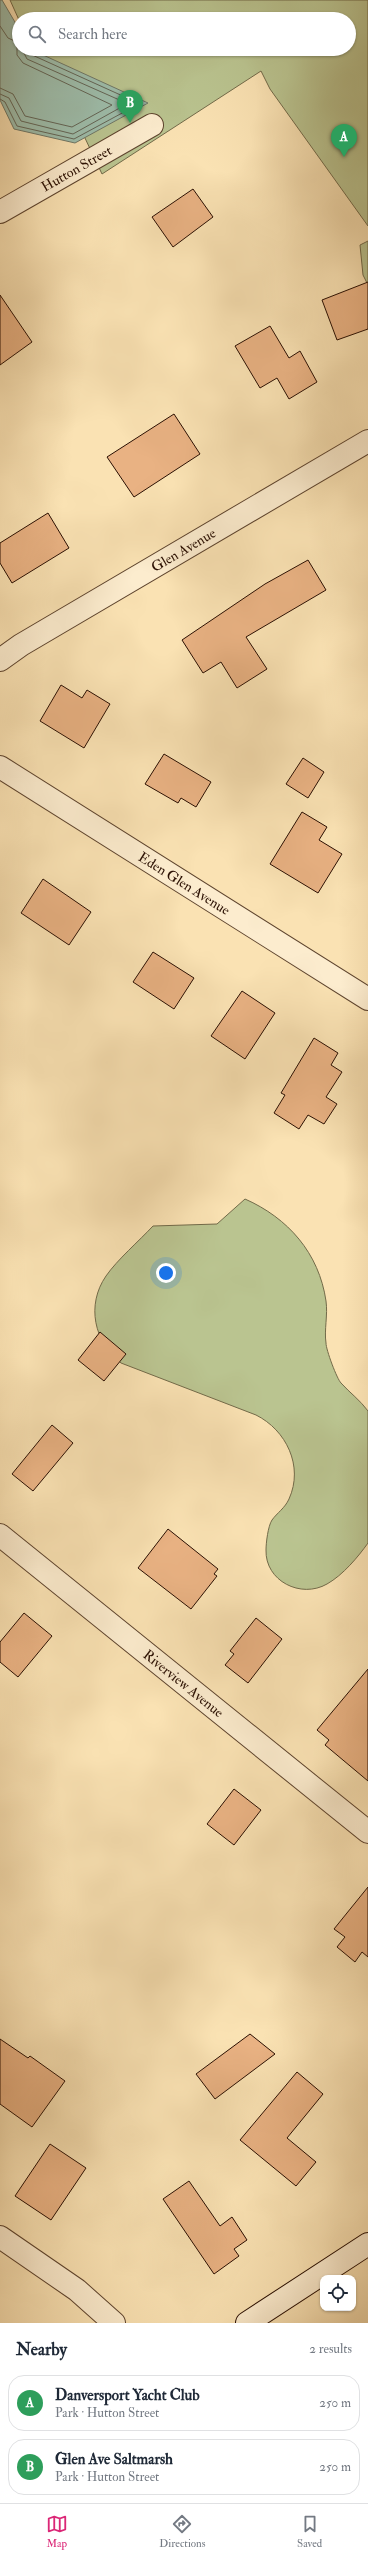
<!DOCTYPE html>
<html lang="en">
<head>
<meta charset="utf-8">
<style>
	body { margin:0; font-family:"IM FELL Double Pica",serif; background:#f6f6f7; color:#1f2937 }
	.controls { position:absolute; right:12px; bottom:12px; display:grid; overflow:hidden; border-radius:8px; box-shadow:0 1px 3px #0004 }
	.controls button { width:36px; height:36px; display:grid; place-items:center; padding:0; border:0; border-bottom:1px solid #e0e1e3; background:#fff; color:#1f2937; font:20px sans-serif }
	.you { position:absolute; left:166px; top:1273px; width:14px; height:14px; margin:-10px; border:3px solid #fff; border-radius:50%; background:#1a73e8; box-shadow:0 0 0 6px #1a73e833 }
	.badge { display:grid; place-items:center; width:26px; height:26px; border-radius:50%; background:#db2777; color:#fff; font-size:13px; font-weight:700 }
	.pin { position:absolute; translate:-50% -33px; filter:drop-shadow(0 1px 2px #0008) }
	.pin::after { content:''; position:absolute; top:21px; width:14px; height:12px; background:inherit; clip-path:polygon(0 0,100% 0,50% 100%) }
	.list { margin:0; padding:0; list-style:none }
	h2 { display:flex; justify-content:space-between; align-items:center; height:52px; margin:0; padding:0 16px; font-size:17px }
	h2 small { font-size:13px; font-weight:400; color:#747a83 }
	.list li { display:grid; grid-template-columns:26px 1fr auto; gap:12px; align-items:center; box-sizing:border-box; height:56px; margin:0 8px 8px; padding:0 8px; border:1px solid #e0e1e3; border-radius:16px }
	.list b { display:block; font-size:15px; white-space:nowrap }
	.list p { margin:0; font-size:13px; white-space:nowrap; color:#747a83 }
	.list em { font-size:13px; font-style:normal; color:#747a83 }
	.icon { flex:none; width:22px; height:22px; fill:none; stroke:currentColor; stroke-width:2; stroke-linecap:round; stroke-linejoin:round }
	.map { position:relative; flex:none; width:368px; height:2323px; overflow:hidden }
	.search { position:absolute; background:#fff; box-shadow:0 1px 3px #0004; left:12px; right:12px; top:12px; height:44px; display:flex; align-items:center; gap:10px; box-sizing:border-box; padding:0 14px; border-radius:22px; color:#747a83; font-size:15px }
	.sheet { height:180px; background:#fff }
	nav { display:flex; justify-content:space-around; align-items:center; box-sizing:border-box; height:56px; border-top:1px solid #e0e1e3; background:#fff; font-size:11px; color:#747a83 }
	nav a { display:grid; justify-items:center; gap:2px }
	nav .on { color:#db2777 }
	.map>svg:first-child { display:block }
	.green { fill:#bac490; stroke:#726a49 }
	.water { fill:#9ebeac; stroke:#707868 }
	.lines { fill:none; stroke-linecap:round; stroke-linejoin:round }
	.shore { stroke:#646657; stroke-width:1 }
	.building { fill:#e9b283; stroke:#2a0f02 }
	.street-casing { stroke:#5e442e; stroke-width:24 }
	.secondary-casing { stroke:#2a0f02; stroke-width:24 }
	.street { stroke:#fcecce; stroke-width:22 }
	.secondary { stroke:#fcecce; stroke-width:22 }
	.labels { text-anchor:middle; stroke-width:4; stroke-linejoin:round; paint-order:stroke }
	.street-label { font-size:14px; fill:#2a0f02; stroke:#fcecce }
</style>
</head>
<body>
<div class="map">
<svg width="368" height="2323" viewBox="0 0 368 2323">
	<rect width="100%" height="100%" fill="#fae2b3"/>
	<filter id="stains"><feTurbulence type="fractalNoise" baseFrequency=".005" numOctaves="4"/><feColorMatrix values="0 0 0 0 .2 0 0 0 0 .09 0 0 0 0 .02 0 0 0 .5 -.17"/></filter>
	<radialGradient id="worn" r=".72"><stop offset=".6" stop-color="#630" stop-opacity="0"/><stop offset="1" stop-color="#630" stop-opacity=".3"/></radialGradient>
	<path class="green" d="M 10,0 L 368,0 L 368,226 L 270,89 L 261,71 L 102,174 L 49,62 L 30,49 L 349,49 L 349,19 L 19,20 Z
		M 368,241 L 368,285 L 363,275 L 360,245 Z
		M 245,1199 C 288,1218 319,1253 326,1301 C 328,1315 324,1330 326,1343 C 326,1350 337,1379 341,1383 C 350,1393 360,1400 368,1411 L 368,1543 C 358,1557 343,1575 327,1584 C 301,1599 265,1581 266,1550 C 266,1543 268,1526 272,1520 C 277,1513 285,1508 289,1499 C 304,1466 286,1430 256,1415 L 121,1363 C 94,1342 86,1305 106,1276 C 117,1260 139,1241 153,1226 L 217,1224 Z"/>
	<path class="water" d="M 0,0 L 2,0 L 19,29 L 19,49 L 30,49 L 148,103 L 75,143 L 14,129 L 0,100 Z"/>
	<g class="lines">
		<path class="shore" d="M 0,26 L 8,38 L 17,42 L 17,55 L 23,63 L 112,105 L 72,127 L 25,116 L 13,94 L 0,88
			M 0,94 L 9,98 L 21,121 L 73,134 L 125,105 L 124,102 L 27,59 L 22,49
			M 0,99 L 5,102 L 17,126 L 74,139 L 137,105 L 136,102 L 30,54 L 27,49"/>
	</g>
	<path class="building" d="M 193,189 L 213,217 L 173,247 L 152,217 Z
		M 368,282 L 368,329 L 337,340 L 322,300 Z
		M 0,295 L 32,342 L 0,365 Z
		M 270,326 L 289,358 L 300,351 L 317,382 L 289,399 L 277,378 L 260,388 L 235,346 Z
		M 174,414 L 200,454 L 134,497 L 107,457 Z
		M 48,513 L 69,548 L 12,583 L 0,563 L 0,543 Z
		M 308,560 L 326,590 L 246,637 L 267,669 L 237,688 L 221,662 L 203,673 L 182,640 L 265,584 Z
		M 61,685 L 82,698 L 87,690 L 110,704 L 84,748 L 40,721 Z
		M 164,754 L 211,782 L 196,807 L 181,798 L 178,803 L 145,784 Z
		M 303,758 L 324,772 L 308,798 L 286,784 Z
		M 302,812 L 327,827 L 319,840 L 342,854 L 318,893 L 270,864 Z
		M 43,879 L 91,912 L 69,945 L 21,913 Z
		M 153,952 L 194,978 L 174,1009 L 133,982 Z
		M 242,991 L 275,1013 L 245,1059 L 211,1036 Z
		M 314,1038 L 338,1053 L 331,1065 L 342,1072 L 326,1097 L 337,1104 L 324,1124 L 308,1115 L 299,1129 L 274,1113 L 285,1095 L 281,1093 Z
		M 100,1332 L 126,1354 L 104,1381 L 78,1360 Z
		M 52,1425 L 73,1443 L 33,1491 L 12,1474 Z
		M 168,1529 L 218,1569 L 214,1574 L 217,1576 L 191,1609 L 138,1568 Z
		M 24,1613 L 52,1636 L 18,1677 L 0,1662 L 0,1642 Z
		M 256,1618 L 282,1639 L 248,1683 L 225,1665 L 234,1654 L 230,1651 Z
		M 368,1669 L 368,1781 L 325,1745 L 329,1740 L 317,1730 Z
		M 234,1789 L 261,1810 L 234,1845 L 207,1824 Z
		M 368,1887 L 368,1957 L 362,1952 L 355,1962 L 337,1947 L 345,1937 L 334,1929 Z
		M 250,2034 L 275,2054 L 215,2099 L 196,2074 Z
		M 0,2039 L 28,2058 L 30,2056 L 65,2081 L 32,2127 L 0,2104 Z
		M 297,2072 L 323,2094 L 287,2138 L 316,2162 L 296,2186 L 240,2140 Z
		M 50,2144 L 86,2168 L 51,2220 L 15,2196 Z
		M 189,2181 L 220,2226 L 232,2217 L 247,2240 L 234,2249 L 239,2256 L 214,2274 L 163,2199 Z"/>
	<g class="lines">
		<g class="street-casing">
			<g id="street">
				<path id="s1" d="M 0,212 L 152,125"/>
				<path id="s2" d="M 0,660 L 21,645 L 368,441"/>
				<path id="s3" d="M 0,767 L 368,999"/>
				<path id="s4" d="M 0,1535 L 368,1832"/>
				<path d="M 0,2237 L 77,2290 L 114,2323"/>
			</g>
		</g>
		<g class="secondary-casing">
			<path id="secondary" d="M 247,2323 L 368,2244"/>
		</g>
		<use href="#street" class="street"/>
		<use href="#secondary" class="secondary"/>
	</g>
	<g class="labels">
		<g class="street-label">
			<text dy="5" stroke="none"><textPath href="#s1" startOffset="88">Hutton Street</textPath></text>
			<text dy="5" stroke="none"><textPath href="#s2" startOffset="214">Glen Avenue</textPath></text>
			<text dy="5" stroke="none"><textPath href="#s3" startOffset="218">Eden Glen Avenue</textPath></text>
			<text dy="5" stroke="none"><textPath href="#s4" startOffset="236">Riverview Avenue</textPath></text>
		</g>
	</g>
	<rect width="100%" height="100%" filter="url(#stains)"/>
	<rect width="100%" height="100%" fill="url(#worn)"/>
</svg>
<div class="controls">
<button><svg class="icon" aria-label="locate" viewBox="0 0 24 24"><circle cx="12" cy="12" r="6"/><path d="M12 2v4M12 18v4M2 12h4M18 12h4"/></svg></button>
</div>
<div class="you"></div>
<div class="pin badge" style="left:344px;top:157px;background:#2e9e5b">A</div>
<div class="pin badge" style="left:130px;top:123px;background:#2e9e5b">B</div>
<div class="search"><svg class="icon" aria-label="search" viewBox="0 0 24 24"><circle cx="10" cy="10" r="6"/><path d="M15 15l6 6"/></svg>Search here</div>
</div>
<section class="sheet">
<h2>Nearby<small>2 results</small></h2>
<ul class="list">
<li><span class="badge" style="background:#2e9e5b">A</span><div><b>Danversport Yacht Club</b><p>Park · Hutton Street</p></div><em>250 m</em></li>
<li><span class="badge" style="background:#2e9e5b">B</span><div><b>Glen Ave Saltmarsh</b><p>Park · Hutton Street</p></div><em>250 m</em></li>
</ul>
</section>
<nav>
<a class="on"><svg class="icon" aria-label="map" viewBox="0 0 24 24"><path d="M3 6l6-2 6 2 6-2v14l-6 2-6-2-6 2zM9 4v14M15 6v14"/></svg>Map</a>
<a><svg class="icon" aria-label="directions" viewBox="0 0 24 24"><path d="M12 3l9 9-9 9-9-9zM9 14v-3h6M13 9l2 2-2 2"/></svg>Directions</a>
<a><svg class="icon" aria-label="saved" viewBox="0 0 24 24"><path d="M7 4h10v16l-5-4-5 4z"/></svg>Saved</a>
</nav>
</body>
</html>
